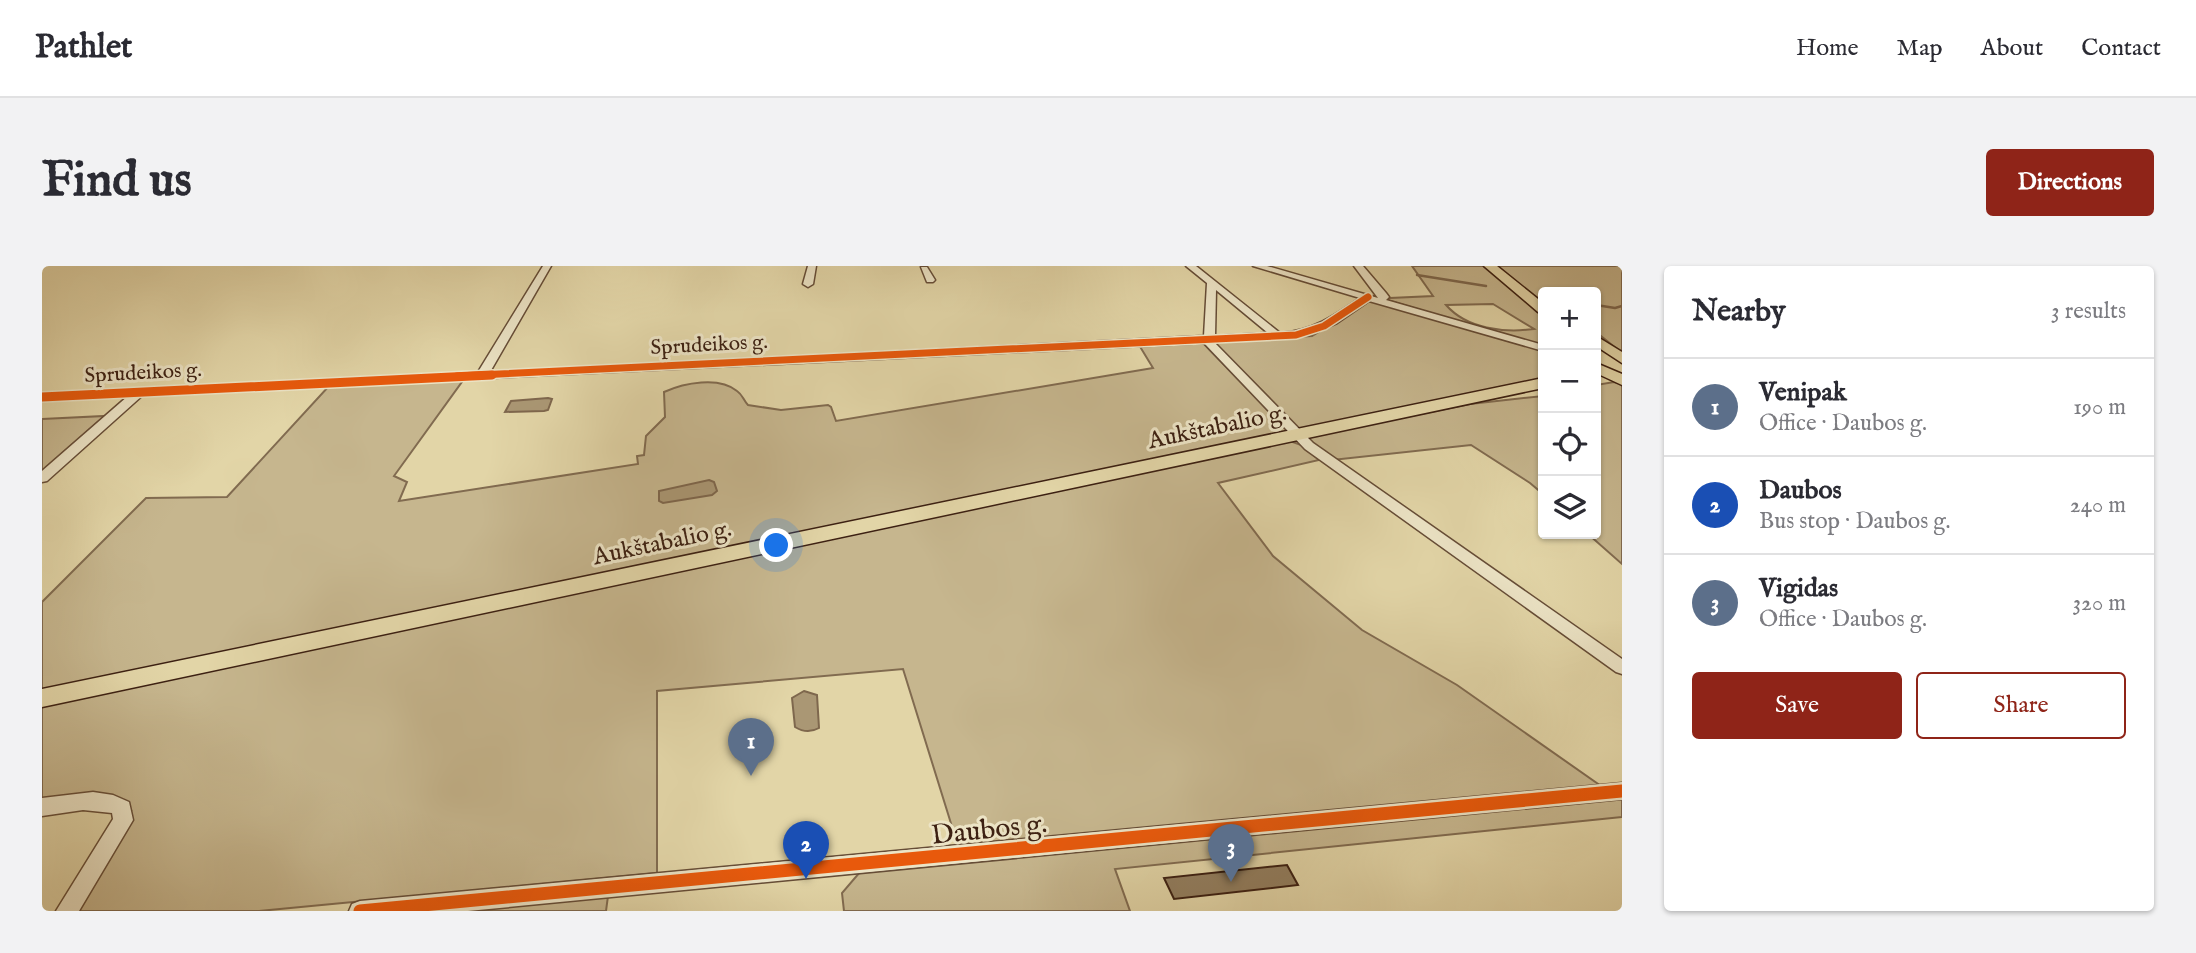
<!DOCTYPE html>
<html lang="en">
<head>
<meta charset="utf-8">
<style>
	body { margin:0; font-family:"IM FELL English",serif; background:#f2f2f3; color:#2b2b33 }
	.controls { position:absolute; right:21px; top:21px; display:grid; overflow:hidden; border-radius:7px; box-shadow:0 2px 5px #0004 }
	.controls button { width:63px; height:63px; display:grid; place-items:center; padding:0; border:0; border-bottom:2px solid #e1e1e2; background:#fff; color:#2b2b33; font:35px sans-serif }
	.you { position:absolute; left:735px; top:280px; width:24px; height:24px; margin:-18px; border:5px solid #fff; border-radius:50%; background:#1a73e8; box-shadow:0 0 0 10px #1a73e833 }
	.badge { display:grid; place-items:center; width:46px; height:46px; border-radius:50%; background:#8f2418; color:#fff; font-size:23px; font-weight:700 }
	.pin { position:absolute; translate:-50% -58px; filter:drop-shadow(0 2px 4px #0008) }
	.pin::after { content:''; position:absolute; top:37px; width:24px; height:21px; background:inherit; clip-path:polygon(0 0,100% 0,50% 100%) }
	.list { margin:0; padding:0; list-style:none }
	h2 { display:flex; justify-content:space-between; align-items:center; height:91px; margin:0; padding:0 28px; font-size:30px }
	h2 small { font-size:23px; font-weight:400; color:#7c7c81 }
	.list li { display:grid; grid-template-columns:46px 1fr auto; gap:21px; align-items:center; box-sizing:border-box; height:98px; padding:0 28px; border-top:2px solid #e1e1e2 }
	.list b { display:block; font-size:26px; white-space:nowrap }
	.list p { margin:0; font-size:23px; white-space:nowrap; color:#7c7c81 }
	.list em { font-size:23px; font-style:normal; color:#7c7c81 }
	.actions { display:flex; gap:14px; padding:21px 28px }
	.actions a { flex:1; padding:16px 0; border:2px solid #8f2418; border-radius:7px; text-align:center; font-size:24px; color:#8f2418 }
	.actions .main { background:#8f2418; color:#fff }
	.icon { flex:none; width:38px; height:38px; fill:none; stroke:currentColor; stroke-width:2; stroke-linecap:round; stroke-linejoin:round }
	.map { position:relative; flex:none; width:1580px; height:645px; overflow:hidden; border-radius:7px }
	header { display:flex; align-items:center; gap:42px; box-sizing:border-box; height:98px; padding:0 35px; background:#fff; border-bottom:2px solid #e1e1e2 }
	header strong { font-size:33px }
	nav { display:flex; gap:38px; margin-inline-start:auto; font-size:24px }
	.intro { display:flex; align-items:center; justify-content:space-between; box-sizing:border-box; height:168px; padding:0 42px }
	h1 { margin:0; font-size:49px }
	.button { padding:18px 32px; border-radius:7px; background:#8f2418; color:#fff; font-size:24px; font-weight:700 }
	main { display:flex; gap:42px; padding:0 42px }
	aside { flex:1; background:#fff; border-radius:7px; box-shadow:0 2px 5px #0004 }
	.map>svg:first-child { display:block }
	.green { fill:#c6b68e; stroke:#816b50; stroke-width:2; fill-rule:evenodd }
	.water { fill:#aa9774; stroke:#7e674d; stroke-width:2 }
	.lines { fill:none; stroke-linecap:round; stroke-linejoin:round }
	.stream { stroke:#7e674d; stroke-width:2.5 }
	.building { fill:#927e5f; stroke:#3c2012; stroke-width:2 }
	.minor-casing { stroke:#664d37; stroke-width:3 }
	.major-casing { stroke:#3c2012; stroke-width:3 }
	.minor { fill:#ece4c6; fill-rule:evenodd }
	.major { fill:#e2d5a7; fill-rule:evenodd }
	.cycleway-far2-casing { stroke:#ece4c6; stroke-width:10 }
	.cycleway-far1-casing { stroke:#ece4c6; stroke-width:12 }
	.cycleway-casing { stroke:#ece4c6; stroke-width:18 }
	.cycleway-far2 { stroke:#e8590c; stroke-width:7 }
	.cycleway-far1 { stroke:#e8590c; stroke-width:9 }
	.cycleway { stroke:#e8590c; stroke-width:13 }
	.labels { text-anchor:middle; stroke-width:6; stroke-linejoin:round; paint-order:stroke }
	.far-street-label { font-size:21px; fill:#3c2012; stroke:#ece4c6 }
	.street-label { font-size:24px; fill:#3c2012; stroke:#ece4c6 }
	.near-street-label { font-size:28px; fill:#3c2012; stroke:#ece4c6 }
</style>
</head>
<body>
<header>
<strong>Pathlet</strong>
<nav><a>Home</a><a>Map</a><a>About</a><a>Contact</a></nav>
</header>
<div class="intro"><h1>Find us</h1><a class="button">Directions</a></div>
<main>
<div class="map">
<svg width="1580" height="645" viewBox="0 0 1580 645">
	<rect width="100%" height="100%" fill="#e2d5a7"/>
	<filter id="stains"><feTurbulence type="fractalNoise" baseFrequency=".00286" numOctaves="4"/><feColorMatrix values="0 0 0 0 .2 0 0 0 0 .09 0 0 0 0 .02 0 0 0 .5 -.17"/></filter>
	<radialGradient id="worn" r=".72"><stop offset=".6" stop-color="#630" stop-opacity="0"/><stop offset="1" stop-color="#630" stop-opacity=".3"/></radialGradient>
	<path class="green" d="M 1370,0 L 1445,0 L 1501,46 L 1501,80 L 1345,34 L 1348,32 L 1391,30 ZM 1451,38 L 1492,63 C 1462,67 1425,63 1404,39 Z
		M 1453,0 L 1580,0 L 1580,87 L 1554,66 L 1554,26 L 1501,26 L 1501,39 Z
		M 1336,35 L 1501,84 L 1501,115 L 1257,164 L 1171,79 L 1172,76 L 1270,70 L 1326,36 Z
		M 1160,76 L 1246,165 L 0,427 L 0,336 L 104,232 L 185,231 L 287,120 L 422,113 L 352,210 L 365,216 L 357,235 L 596,198 L 595,190 L 602,189 L 604,170 L 623,151 L 622,126 C 642,117 677,110 695,125 C 701,129 701,134 706,139 L 739,144 L 786,139 L 789,141 L 794,155 L 1111,102 L 1097,79 Z
		M 1572,116 L 1580,118 L 1580,298 L 1546,268 L 1554,268 L 1554,119 Z
		M 1501,130 L 1501,228 L 1488,217 L 1429,179 L 1290,194 L 1271,181 L 1265,171 L 1428,138 Z
		M 63,150 L 0,205 L 0,153 Z
		M 1248,175 L 1262,180 L 1277,194 L 1176,217 L 1231,290 L 1320,364 L 1415,419 L 1559,520 L 916,580 L 861,403 L 615,425 L 615,607 L 217,645 L 33,645 L 89,545 L 0,532 L 0,436 Z
		M 1580,533 L 1580,551 L 1073,603 L 1088,645 L 802,645 L 800,627 L 818,606 Z
		M 566,630 L 564,645 L 420,645 Z"/>
	<path class="water" d="M 506,132 L 510,133 L 506,144 L 502,145 L 463,146 L 469,135 Z
		M 667,214 L 672,216 L 675,225 L 670,229 L 621,237 L 617,235 L 617,225 Z
		M 762,425 L 775,429 L 777,462 C 768,467 761,466 753,461 L 750,432 Z"/>
	<g class="lines">
		<path class="stream" d="M 1375,9 L 1444,20
			M 1554,39 L 1573,42 L 1580,40"/>
	</g>
	<path class="building" d="M 1245,599 L 1256,619 L 1132,633 L 1122,612 Z"/>
	<g class="lines">
		<g class="minor-casing">
			<path id="minor" d="M 501,0 L 509,0 L 448,106 L 1162,70 L 1165,17 L 1144,0 L 1154,0 L 1238,67 C 1270,65 1292,50 1318,32 L 1211,0 L 1225,0 L 1336,32 L 1312,0 L 1321,0 L 1344,27 L 1347,31 L 1344,34 L 1501,79 L 1501,85 L 1327,35 L 1295,57 L 1267,69 L 1172,76 L 1271,177 L 1580,393 L 1580,408 L 1574,406 L 1263,183 L 1162,77 L 101,129 L 5,215 L 0,216 L 0,205 L 86,130 L 0,134 L 0,128 L 436,106 ZM 1174,24 L 1226,67 L 1173,70 Z
				M 766,0 L 774,0 L 771,18 L 766,21 L 761,18 Z
				M 879,1 L 885,1 L 893,14 L 891,16 L 885,16 Z
				M 1580,517 L 1580,533 L 426,645 L 307,645 L 310,638 L 318,635 Z
				M 51,526 L 71,529 L 87,536 L 91,554 L 37,645 L 14,645 L 71,553 L 70,547 L 41,544 L 0,550 L 0,532 Z"/>
		</g>
		<g class="major-casing">
			<path id="major" d="M 1442,0 L 1455,0 L 1501,37 L 1501,47 L 1496,46 Z
				M 1554,70 L 1580,86 L 1580,97 L 1554,80 Z
				M 1554,97 L 1580,108 L 1580,119 L 1554,107 Z
				M 1501,112 L 1501,122 L 0,441 L 0,423 Z"/>
		</g>
		<use href="#minor" class="minor"/>
		<use href="#major" class="major"/>
		<g class="cycleway-far2-casing">
			<path id="cycleway-far2" d="M 415,110 L 1254,69 L 1282,60 L 1326,31"/>
		</g>
		<g class="cycleway-far1-casing">
			<path id="cycleway-far1" d="M 0,131 L 450,109"/>
		</g>
		<g class="cycleway-casing">
			<path id="cycleway" d="M 318,645 L 1580,525"/>
		</g>
		<use href="#cycleway-far2" class="cycleway-far2"/>
		<use href="#cycleway-far1" class="cycleway-far1"/>
		<use href="#cycleway" class="cycleway"/>
	</g>
	<g class="labels">
		<g class="far-street-label">
			<text transform="translate(667 78) rotate(-3)" y="7">Sprudeikos g.</text>
			<text transform="translate(101 106) rotate(-3)" y="7">Sprudeikos g.</text>
		</g>
		<g class="street-label">
			<text transform="translate(1175 160) rotate(-12)" y="8">Aukštabalio g.</text>
			<text transform="translate(620 276) rotate(-12)" y="8">Aukštabalio g.</text>
		</g>
		<g class="near-street-label">
			<text transform="translate(947 562) rotate(-6)" y="10">Daubos g.</text>
		</g>
	</g>
	<rect width="100%" height="100%" filter="url(#stains)"/>
	<rect width="100%" height="100%" fill="url(#worn)"/>
</svg>
<div class="controls">
<button>+</button>
<button>−</button>
<button><svg class="icon" aria-label="locate" viewBox="0 0 24 24"><circle cx="12" cy="12" r="6"/><path d="M12 2v4M12 18v4M2 12h4M18 12h4"/></svg></button>
<button><svg class="icon" aria-label="layers" viewBox="0 0 24 24"><path d="M12 4l9 5-9 5-9-5zM3 14l9 5 9-5"/></svg></button>
</div>
<div class="you"></div>
<div class="pin badge" style="left:709px;top:510px;background:#5c6f8a">1</div>
<div class="pin badge" style="left:764px;top:613px;background:#1a4fb4">2</div>
<div class="pin badge" style="left:1189px;top:616px;background:#5c6f8a">3</div>
</div>
<aside>
<h2>Nearby<small>3 results</small></h2>
<ul class="list">
<li><span class="badge" style="background:#5c6f8a">1</span><div><b>Venipak</b><p>Office · Daubos g.</p></div><em>190 m</em></li>
<li><span class="badge" style="background:#1a4fb4">2</span><div><b>Daubos</b><p>Bus stop · Daubos g.</p></div><em>240 m</em></li>
<li><span class="badge" style="background:#5c6f8a">3</span><div><b>Vigidas</b><p>Office · Daubos g.</p></div><em>320 m</em></li>
</ul>
<div class="actions"><a class="main">Save</a><a>Share</a></div>
</aside>
</main>
</body>
</html>
